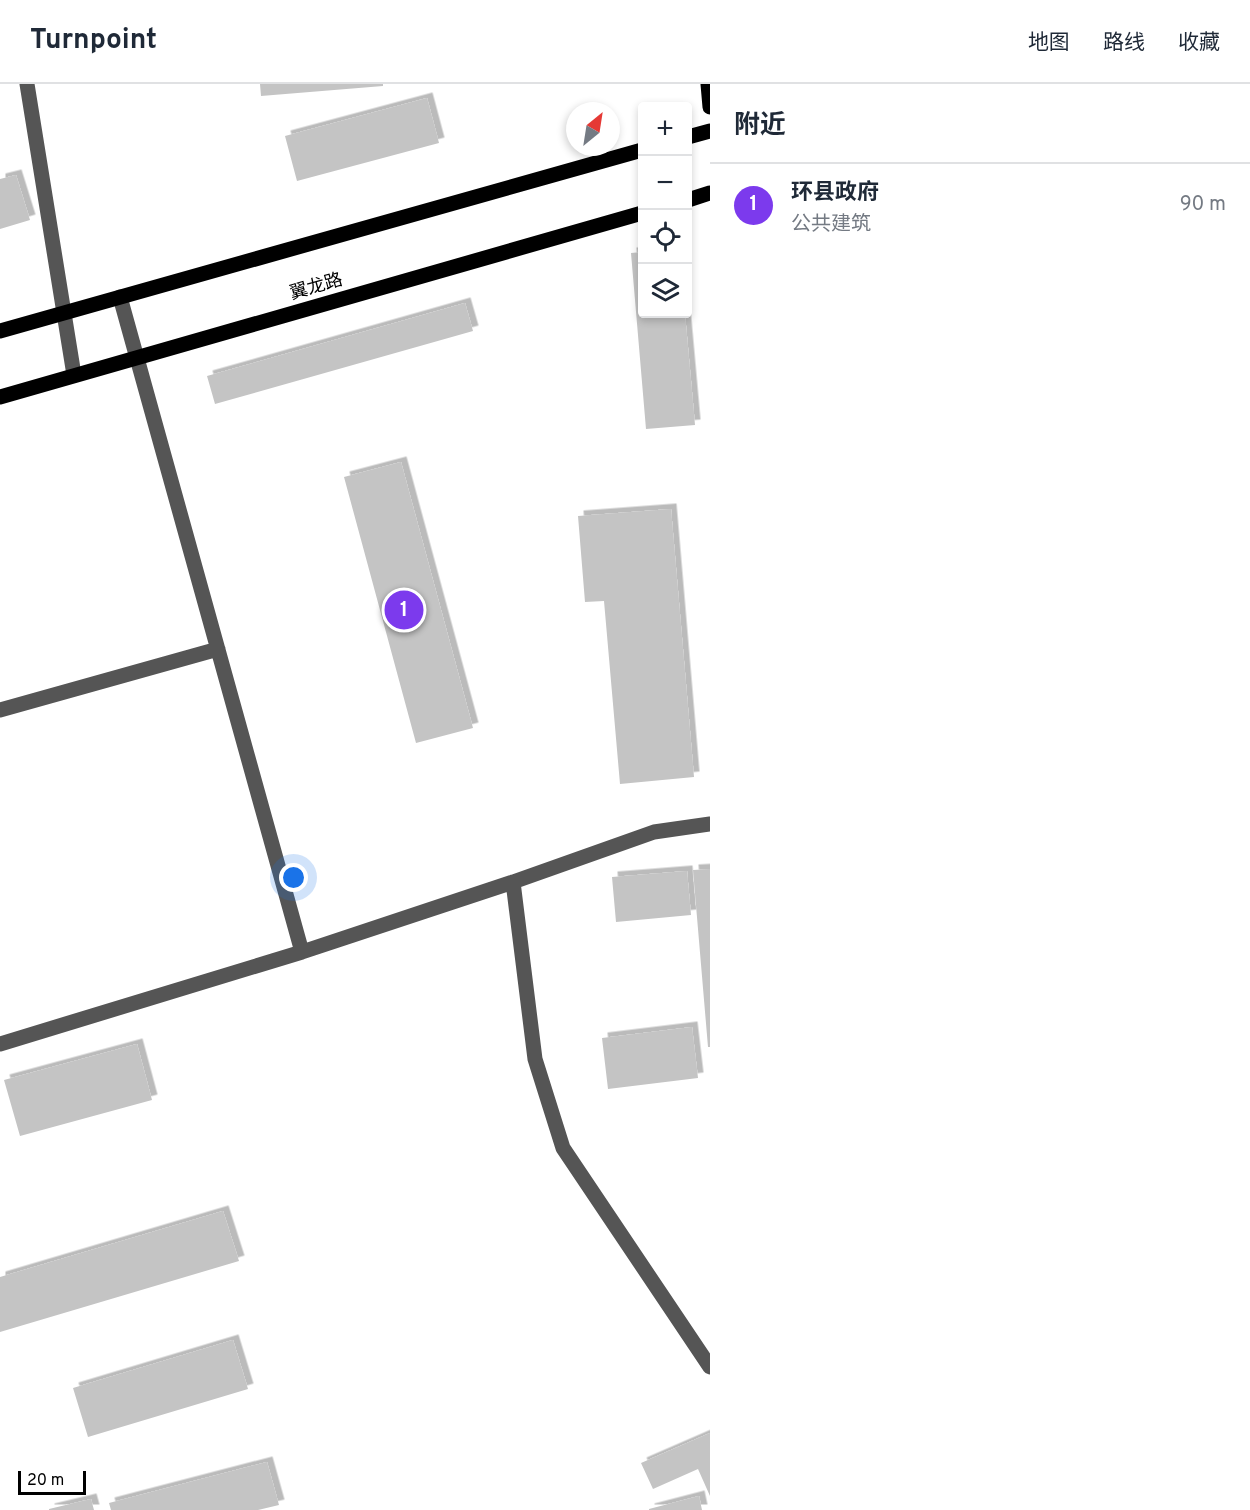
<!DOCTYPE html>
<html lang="zh">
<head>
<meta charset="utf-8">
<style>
	body { margin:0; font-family:Overpass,"Noto Sans SC",sans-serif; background:#f2f2f3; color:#1f2937 }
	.controls { position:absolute; right:18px; top:18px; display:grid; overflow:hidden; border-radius:6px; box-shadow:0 3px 9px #0003 }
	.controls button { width:54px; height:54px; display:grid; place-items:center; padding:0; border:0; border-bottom:2px solid #e0e1e3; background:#fff; color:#1f2937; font:30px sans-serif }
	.compass { position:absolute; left:566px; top:18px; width:54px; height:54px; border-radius:50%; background:#fff; box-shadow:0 3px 9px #0003; rotate:30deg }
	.scale { position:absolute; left:18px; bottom:15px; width:68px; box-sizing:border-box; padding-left:6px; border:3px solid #000; border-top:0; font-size:16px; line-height:21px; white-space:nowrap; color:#000; -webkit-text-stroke:4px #fff; paint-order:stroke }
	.you { position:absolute; left:294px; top:794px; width:21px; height:21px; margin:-15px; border:4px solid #fff; border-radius:50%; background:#1a73e8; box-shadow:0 0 0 9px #1a73e833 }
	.badge { display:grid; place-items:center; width:39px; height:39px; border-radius:50%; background:#7c3aed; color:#fff; font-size:20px; font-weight:700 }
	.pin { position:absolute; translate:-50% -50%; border:3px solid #fff; box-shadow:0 2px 6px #0006 }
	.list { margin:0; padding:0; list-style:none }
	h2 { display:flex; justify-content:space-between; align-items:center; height:78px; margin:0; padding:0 24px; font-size:26px }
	h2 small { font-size:20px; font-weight:400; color:#747a83 }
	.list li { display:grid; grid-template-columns:39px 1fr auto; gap:18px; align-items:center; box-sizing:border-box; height:84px; padding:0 24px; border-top:2px solid #e0e1e3 }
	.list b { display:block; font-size:22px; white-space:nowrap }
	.list p { margin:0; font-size:20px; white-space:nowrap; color:#747a83 }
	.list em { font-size:20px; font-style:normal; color:#747a83 }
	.icon { flex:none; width:33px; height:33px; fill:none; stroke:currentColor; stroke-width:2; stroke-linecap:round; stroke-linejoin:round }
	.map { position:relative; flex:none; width:710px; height:1426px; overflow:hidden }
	header { display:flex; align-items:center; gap:36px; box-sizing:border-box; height:84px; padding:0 30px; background:#fff; border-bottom:2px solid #e0e1e3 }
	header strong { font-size:28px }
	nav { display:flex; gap:33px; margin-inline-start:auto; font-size:21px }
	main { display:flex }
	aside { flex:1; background:#fff }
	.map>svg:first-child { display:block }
	.building { fill:#c4c4c4; filter:url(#shadow) }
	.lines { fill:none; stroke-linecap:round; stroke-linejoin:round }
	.minor { stroke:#555; stroke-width:15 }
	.major { stroke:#000; stroke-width:15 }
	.labels { text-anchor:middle; stroke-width:4.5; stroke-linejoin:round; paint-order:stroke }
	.street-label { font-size:18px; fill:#000; stroke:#fff }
</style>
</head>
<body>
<header>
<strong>Turnpoint</strong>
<nav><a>地图</a><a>路线</a><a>收藏</a></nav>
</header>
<main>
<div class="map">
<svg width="710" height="1426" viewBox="0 0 710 1426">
	<defs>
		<filter id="shadow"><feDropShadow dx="5.5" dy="-5.5" stdDeviation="0" flood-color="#0004"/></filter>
	</defs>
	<rect width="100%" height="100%" fill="#fff"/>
	<path class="building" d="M 260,0 L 383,0 L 383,2 L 261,12 Z
		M 427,14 L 439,59 L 297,97 L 285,52 Z
		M 16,91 L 30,136 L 0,145 L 0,95 Z
		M 642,168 L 642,230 L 685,230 L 695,341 L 646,345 L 631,169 Z
		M 465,219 L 473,247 L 215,320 L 207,292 Z
		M 401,378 L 473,644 L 416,659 L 344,393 Z
		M 671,425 L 694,693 L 620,700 L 604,517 L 585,518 L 578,432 Z
		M 710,785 L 710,963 L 708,963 L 693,786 Z
		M 687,787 L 691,831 L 616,838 L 612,793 Z
		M 692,943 L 698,994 L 608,1005 L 602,954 Z
		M 137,960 L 152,1016 L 20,1052 L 4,996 Z
		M 223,1127 L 239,1177 L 0,1248 L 0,1193 Z
		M 233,1256 L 248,1305 L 88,1353 L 73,1304 Z
		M 710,1349 L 710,1412 L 698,1385 L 653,1405 L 641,1379 Z
		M 267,1378 L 279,1421 L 258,1426 L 111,1426 L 109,1419 Z
		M 699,1412 L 702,1426 L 649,1426 L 649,1425 Z
		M 91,1415 L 94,1426 L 49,1426 L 49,1425 Z"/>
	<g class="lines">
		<path class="minor" d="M 27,0 L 74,291
			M 120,213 L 302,868
			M 0,626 L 218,565
			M 513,798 L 535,975 L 563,1064 L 710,1283
			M 0,960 L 302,868 L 513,798 L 654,748 L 710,740"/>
		<path class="major" d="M 708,0 L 710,23
			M 688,53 L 710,47
			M 688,116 L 710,109
			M 0,247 L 642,66
			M 0,313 L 642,129"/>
	</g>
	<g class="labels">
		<g class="street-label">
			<text transform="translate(316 202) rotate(-16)" y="6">翼龙路</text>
		</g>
	</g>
</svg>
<div class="controls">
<button>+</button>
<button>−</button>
<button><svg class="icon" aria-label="locate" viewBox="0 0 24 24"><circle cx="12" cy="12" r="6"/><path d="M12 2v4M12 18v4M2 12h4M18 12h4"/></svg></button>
<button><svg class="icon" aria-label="layers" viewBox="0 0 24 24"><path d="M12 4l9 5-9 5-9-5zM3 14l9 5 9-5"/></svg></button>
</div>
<svg class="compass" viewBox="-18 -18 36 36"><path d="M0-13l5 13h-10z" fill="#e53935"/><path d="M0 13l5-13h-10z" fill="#747a83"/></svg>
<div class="scale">20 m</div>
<div class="you"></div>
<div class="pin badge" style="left:404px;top:526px">1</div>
</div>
<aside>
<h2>附近<small></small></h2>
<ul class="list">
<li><span class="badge">1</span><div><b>环县政府</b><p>公共建筑</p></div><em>90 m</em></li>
</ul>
</aside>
</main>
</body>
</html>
